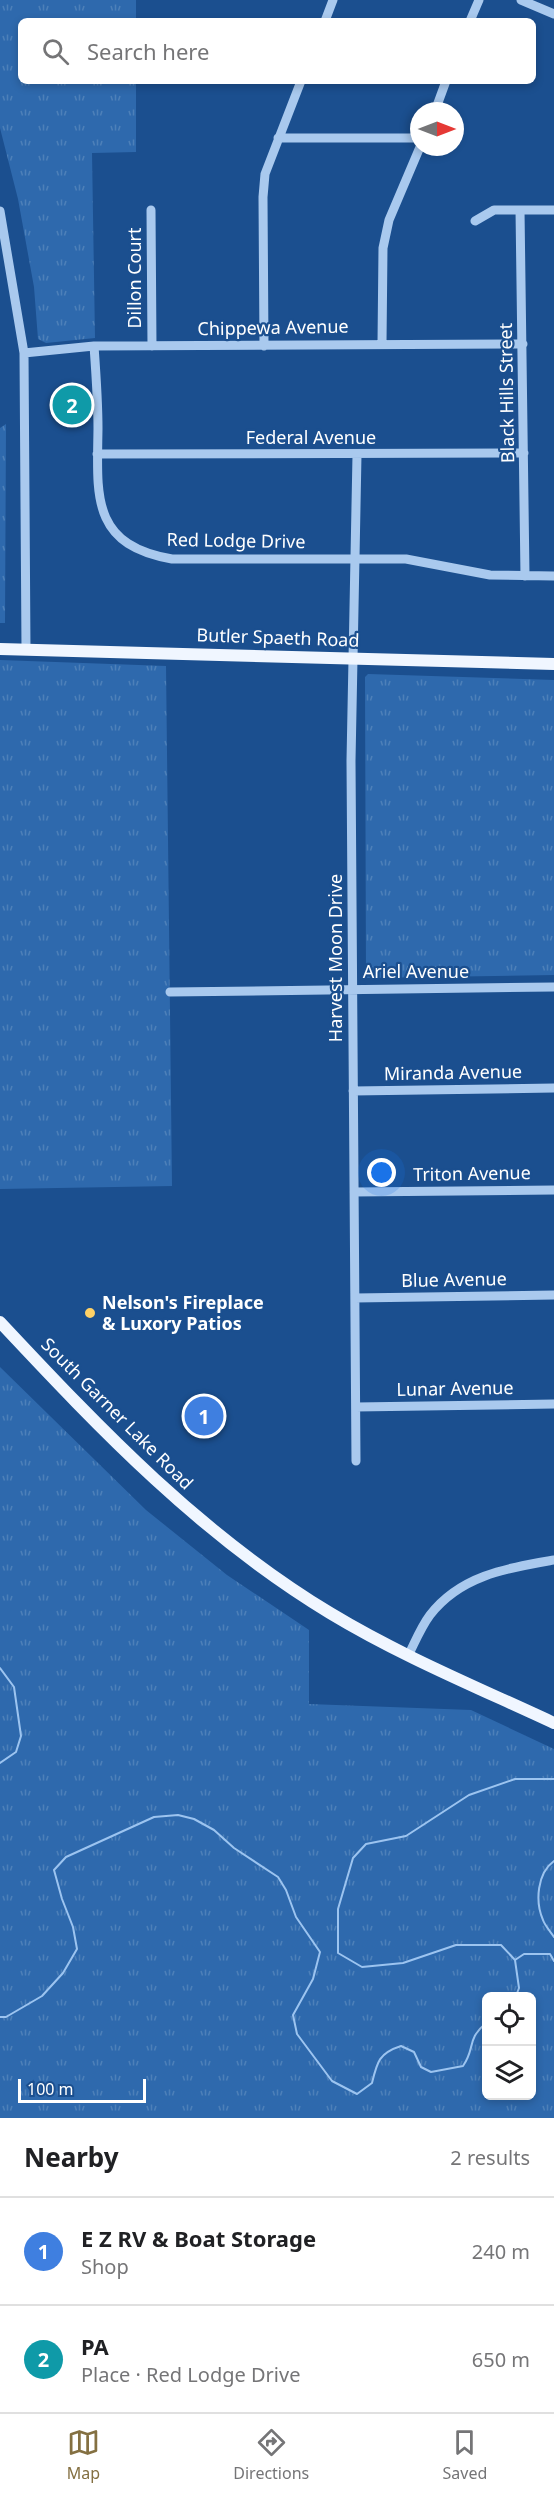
<!DOCTYPE html>
<html lang="en">
<head>
<meta charset="utf-8">
<style>
	body { margin:0; font-family:"Noto Sans",sans-serif; background:#f6f6f6; color:#202124 }
	.controls { position:absolute; right:18px; bottom:18px; display:grid; overflow:hidden; border-radius:9px; box-shadow:0 3px 9px #0003 }
	.controls button { width:54px; height:54px; display:grid; place-items:center; padding:0; border:0; border-bottom:2px solid #e0e0e0; background:#fff; color:#202124; font:30px sans-serif }
	.compass { position:absolute; left:410px; top:102px; width:54px; height:54px; border-radius:50%; background:#fff; box-shadow:0 3px 9px #0003; rotate:90deg }
	.scale { position:absolute; left:18px; bottom:15px; width:128px; box-sizing:border-box; padding-left:6px; border:3px solid #fff; border-top:0; font-size:16px; line-height:21px; white-space:nowrap; color:#fff; -webkit-text-stroke:4px #1b4f8f; paint-order:stroke }
	.you { position:absolute; left:382px; top:1173px; width:21px; height:21px; margin:-15px; border:4px solid #fff; border-radius:50%; background:#1a73e8; box-shadow:0 0 0 9px #1a73e833 }
	.badge { display:grid; place-items:center; width:39px; height:39px; border-radius:50%; background:#847042; color:#fff; font-size:20px; font-weight:700 }
	.pin { position:absolute; translate:-50% -50%; border:3px solid #fff; box-shadow:0 2px 6px #0006 }
	.list { margin:0; padding:0; list-style:none }
	h2 { display:flex; justify-content:space-between; align-items:center; height:78px; margin:0; padding:0 24px; font-size:26px }
	h2 small { font-size:20px; font-weight:400; color:#757577 }
	.list li { display:grid; grid-template-columns:39px 1fr auto; gap:18px; align-items:center; box-sizing:border-box; height:108px; padding:0 24px; border-top:2px solid #e0e0e0 }
	.list b { display:block; font-size:22px; white-space:nowrap }
	.list p { margin:0; font-size:20px; white-space:nowrap; color:#757577 }
	.list em { font-size:20px; font-style:normal; color:#757577 }
	.icon { flex:none; width:33px; height:33px; fill:none; stroke:currentColor; stroke-width:2; stroke-linecap:round; stroke-linejoin:round }
	.map { position:relative; flex:none; width:554px; height:2118px; overflow:hidden }
	.search { position:absolute; background:#fff; box-shadow:0 3px 9px #0003; left:18px; right:18px; top:18px; height:66px; display:flex; align-items:center; gap:15px; box-sizing:border-box; padding:0 21px; border-radius:9px; color:#757577; font-size:22px }
	.sheet { height:294px; background:#fff }
	nav { display:flex; justify-content:space-around; align-items:center; box-sizing:border-box; height:84px; border-top:2px solid #e0e0e0; background:#fff; font-size:16px; color:#757577 }
	nav a { display:grid; justify-items:center; gap:3px }
	nav .on { color:#847042 }
	.map>svg:first-child { display:block }
	.grass { fill:url(#grass-tufts); fill-rule:evenodd }
	.lines { fill:none; stroke-linecap:round; stroke-linejoin:round }
	.stream { stroke:#9cc4f0; stroke-width:2 }
	.minor { stroke:#a9c9ee; stroke-width:9 }
	.major { stroke:#f0f6ff; stroke-width:12 }
	.poi-dot { fill:#ffd166; stroke:#1b4f8f; stroke-width:2 }
	.labels { text-anchor:middle; stroke-width:4.5; stroke-linejoin:round; paint-order:stroke }
	.street-label { font-size:18px; fill:#fff; stroke:#1b4f8f }
	.poi-label { font-size:18px; font-weight:bold; fill:#fff; stroke:#1b4f8f; text-anchor:start }
</style>
</head>
<body>
<div class="map">
<svg width="554" height="2118" viewBox="0 0 554 2118">
	<defs>
		<pattern id="grass-tufts" width="24" height="20" patternUnits="userSpaceOnUse" patternTransform="scale(1.5)"><rect width="24" height="20" fill="#2e69ad"/><path d="M3 7l-1-3M5 7V3M7 7l1-3M15 17l-1-3M17 17v-4M19 17l1-3" fill="none" stroke="#4d80b9"/></pattern>
	</defs>
	<rect width="100%" height="100%" fill="#1b4f8f"/>
	<path class="grass" d="M 0,0 L 136,0 L 136,21 L 21,21 L 21,81 L 136,81 L 136,152 L 92,153 L 95,338 L 46,343 L 38,339 L 34,287 L 18,199 L 0,128 Z
		M 6,424 L 5,623 L 0,623 L 0,428 Z
		M 0,660 L 166,666 L 172,1186 L 0,1189 Z
		M 368,674 L 554,680 L 554,975 L 366,978 L 365,677 Z
		M 0,1367 L 146,1510 L 227,1575 L 309,1630 L 309,1704 L 471,1710 L 554,1749 L 554,2118 L 0,2118 ZM 486,1996 L 532,1996 L 532,2096 L 486,2096 Z"/>
	<g class="lines">
		<path class="stream" d="M 0,1668 L 14,1687 L 21,1736 L 16,1752 L 0,1763
			M 554,1861 C 537,1873 535,1902 543,1920 C 545,1926 551,1932 554,1937
			M 515,1960 L 501,1945 L 456,1945 L 403,1963 L 362,1967 L 338,1953 L 338,1909 L 353,1858 L 366,1844 L 406,1836 L 469,1795 L 515,1779 L 554,1779
			M 516,1996 L 519,1988 L 515,1960 L 524,1954 L 550,1954 L 554,1961
			M 0,2017 L 6,2017 L 42,1996 L 63,1973 L 77,1949 L 73,1927 L 62,1899 L 54,1870 L 66,1857 L 154,1817 L 178,1815 L 194,1819 L 214,1830 L 234,1848 L 278,1877 L 286,1890 L 296,1917 L 320,1952 L 313,1979 L 293,2015 L 297,2034 L 332,2081 L 357,2094 L 372,2083 C 377,2062 379,2053 401,2046 L 414,2052 L 421,2067 L 431,2072 L 463,2066 C 476,2047 466,2040 486,2023"/>
		<path class="minor" d="M 521,0 L 554,14
			M 325,21 L 333,0
			M 470,21 L 479,0
			M 435,111 L 446,81
			M 278,138 L 419,138
			M 151,210 L 152,346
			M 520,210 L 525,576
			M 0,211 L 24,353 L 26,649
			M 475,221 L 494,210 L 554,210
			M 382,343 L 383,248 L 389,220 L 420,147
			M 94,346 C 96,374 98,401 98,429 C 97,496 91,545 172,559 L 406,559 L 490,575 L 554,576
			M 264,346 L 263,197 L 265,174 L 301,81
			M 24,353 L 94,346 L 523,344
			M 97,454 L 524,453
			M 170,992 L 554,987
			M 353,1091 L 554,1088
			M 354,1192 L 554,1190
			M 355,1298 L 554,1295
			M 356,1407 L 554,1404
			M 356,1461 L 351,761 L 357,455
			M 408,1656 C 415,1642 421,1627 430,1615 C 461,1575 508,1568 554,1560"/>
		<path class="major" d="M 0,649 L 554,664
			M 0,1322 C 102,1431 201,1535 330,1613 C 401,1656 479,1688 554,1723"/>
	</g>
	<circle class="poi-dot" cx="90" cy="1313" r="6"/>
	<g class="labels">
		<g class="street-label">
			<text transform="translate(135 278) rotate(-90)" y="6">Dillon Court</text>
			<text transform="translate(273 328) rotate(-1)" y="6">Chippewa Avenue</text>
			<text transform="translate(507 393) rotate(-91)" y="6">Black Hills Street</text>
			<text x="311" y="444">Federal Avenue</text>
			<text transform="translate(236 541) rotate(1)" y="6">Red Lodge Drive</text>
			<text transform="translate(278 638) rotate(2)" y="6">Butler Spaeth Road</text>
			<text transform="translate(336 958) rotate(-90)" y="6">Harvest Moon Drive</text>
			<text x="416" y="978">Ariel Avenue</text>
			<text transform="translate(453 1073) rotate(-1)" y="6">Miranda Avenue</text>
			<text transform="translate(472 1174) rotate(-1)" y="6">Triton Avenue</text>
			<text transform="translate(454 1280) rotate(-1)" y="6">Blue Avenue</text>
			<text transform="translate(455 1389) rotate(-1)" y="6">Lunar Avenue</text>
			<text transform="translate(117 1414) rotate(45)" y="6">South Garner Lake Road</text>
		</g>
		<g class="poi-label">
			<text x="102" y="1309">Nelson's Fireplace<tspan x="102" dy="21">&amp; Luxory Patios</tspan></text>
		</g>
	</g>
</svg>
<div class="controls">
<button><svg class="icon" aria-label="locate" viewBox="0 0 24 24"><circle cx="12" cy="12" r="6"/><path d="M12 2v4M12 18v4M2 12h4M18 12h4"/></svg></button>
<button><svg class="icon" aria-label="layers" viewBox="0 0 24 24"><path d="M12 4l9 5-9 5-9-5zM3 14l9 5 9-5"/></svg></button>
</div>
<svg class="compass" viewBox="-18 -18 36 36"><path d="M0-13l5 13h-10z" fill="#e53935"/><path d="M0 13l5-13h-10z" fill="#757577"/></svg>
<div class="scale">100 m</div>
<div class="you"></div>
<div class="pin badge" style="left:204px;top:1416px;background:#3f7fe0">1</div>
<div class="pin badge" style="left:72px;top:405px;background:#0f9aa8">2</div>
<div class="search"><svg class="icon" aria-label="search" viewBox="0 0 24 24"><circle cx="10" cy="10" r="6"/><path d="M15 15l6 6"/></svg>Search here</div>
</div>
<section class="sheet">
<h2>Nearby<small>2 results</small></h2>
<ul class="list">
<li><span class="badge" style="background:#3f7fe0">1</span><div><b>E Z RV &amp; Boat Storage</b><p>Shop</p></div><em>240 m</em></li>
<li><span class="badge" style="background:#0f9aa8">2</span><div><b>PA</b><p>Place · Red Lodge Drive</p></div><em>650 m</em></li>
</ul>
</section>
<nav>
<a class="on"><svg class="icon" aria-label="map" viewBox="0 0 24 24"><path d="M3 6l6-2 6 2 6-2v14l-6 2-6-2-6 2zM9 4v14M15 6v14"/></svg>Map</a>
<a><svg class="icon" aria-label="directions" viewBox="0 0 24 24"><path d="M12 3l9 9-9 9-9-9zM9 14v-3h6M13 9l2 2-2 2"/></svg>Directions</a>
<a><svg class="icon" aria-label="saved" viewBox="0 0 24 24"><path d="M7 4h10v16l-5-4-5 4z"/></svg>Saved</a>
</nav>
</body>
</html>
